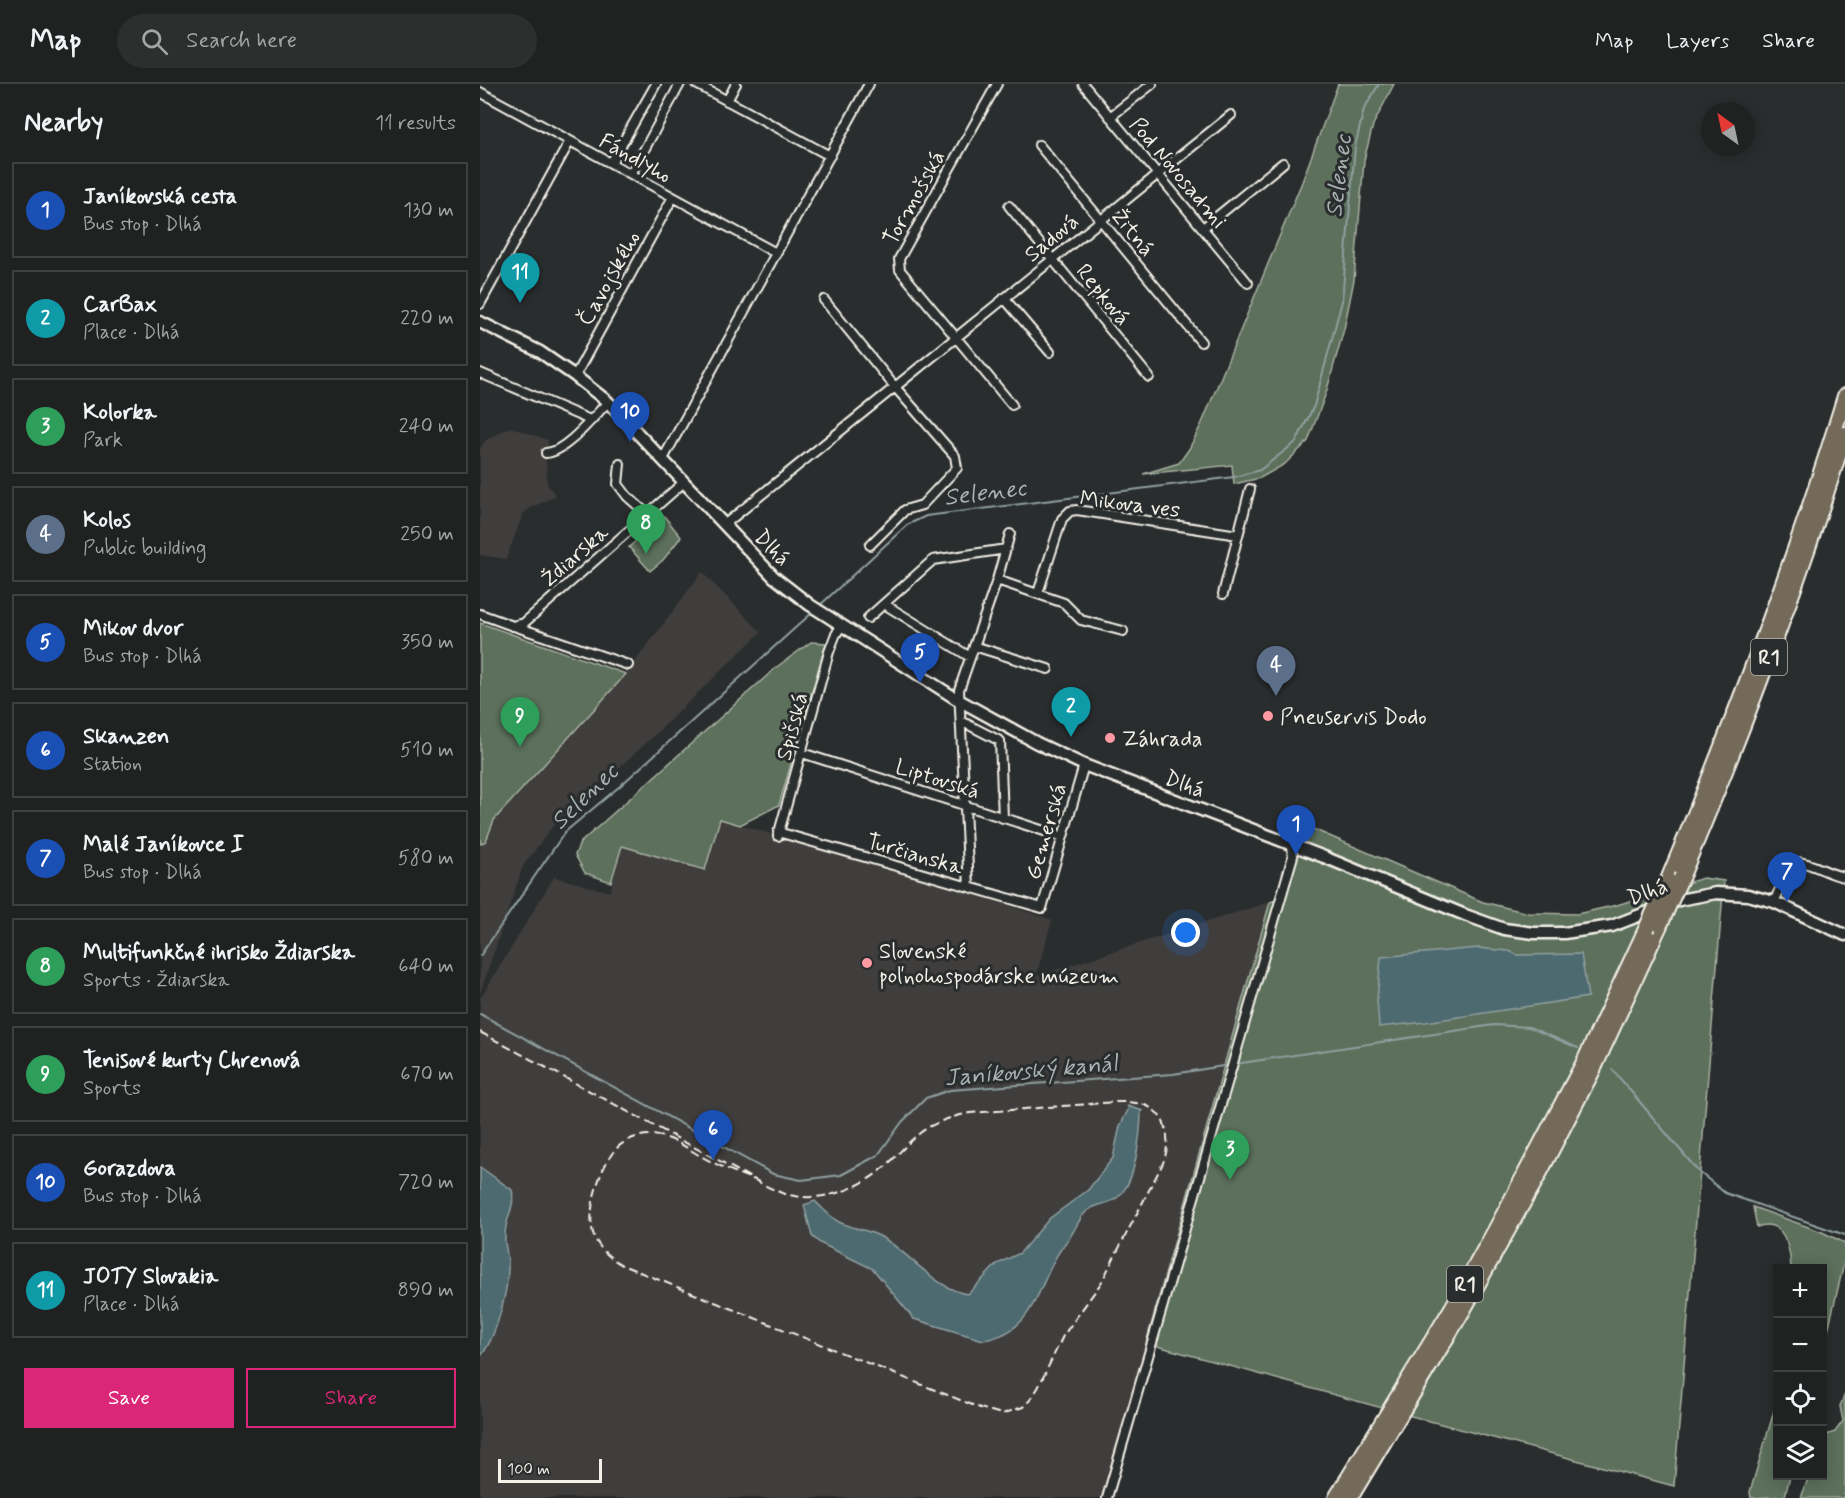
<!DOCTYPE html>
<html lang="en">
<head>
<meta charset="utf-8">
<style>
	body { margin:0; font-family:Mynerve,sans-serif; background:#2d2f2f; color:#f1f3f6 }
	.controls { position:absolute; right:18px; bottom:18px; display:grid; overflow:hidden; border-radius:0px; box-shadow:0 3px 15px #0003 }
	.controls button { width:54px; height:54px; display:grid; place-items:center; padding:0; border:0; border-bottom:2px solid #3d3f40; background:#202222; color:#f1f3f6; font:30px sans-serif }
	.compass { position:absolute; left:1221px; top:18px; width:54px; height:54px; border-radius:50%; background:#202222; box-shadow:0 3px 15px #0003; rotate:327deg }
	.scale { position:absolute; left:18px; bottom:15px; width:104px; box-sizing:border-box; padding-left:6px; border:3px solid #f4f1e8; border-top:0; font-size:16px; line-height:21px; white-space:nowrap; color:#f4f1e8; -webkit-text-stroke:4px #2a2d2e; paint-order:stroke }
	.you { position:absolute; left:706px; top:849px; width:21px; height:21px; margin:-15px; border:4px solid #fff; border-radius:50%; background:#1a73e8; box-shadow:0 0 0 9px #1a73e833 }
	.badge { display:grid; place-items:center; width:39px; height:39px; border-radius:50%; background:#db2777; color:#fff; font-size:20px; font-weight:700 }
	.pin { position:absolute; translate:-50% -50px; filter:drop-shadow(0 2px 3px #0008) }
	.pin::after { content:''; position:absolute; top:32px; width:21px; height:18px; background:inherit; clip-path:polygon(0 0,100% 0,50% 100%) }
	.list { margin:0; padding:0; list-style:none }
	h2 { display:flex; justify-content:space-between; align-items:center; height:78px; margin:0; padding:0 24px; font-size:26px }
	h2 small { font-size:20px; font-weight:400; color:#a2a4a5 }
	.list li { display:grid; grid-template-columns:39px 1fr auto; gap:18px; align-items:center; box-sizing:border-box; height:96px; margin:0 12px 12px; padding:0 12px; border:2px solid #3d3f40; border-radius:0px }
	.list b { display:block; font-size:22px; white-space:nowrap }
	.list p { margin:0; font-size:20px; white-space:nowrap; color:#a2a4a5 }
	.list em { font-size:20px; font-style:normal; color:#a2a4a5 }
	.actions { display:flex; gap:12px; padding:18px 24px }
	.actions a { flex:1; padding:14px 0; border:2px solid #db2777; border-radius:0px; text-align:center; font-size:21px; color:#db2777 }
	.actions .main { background:#db2777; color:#fff }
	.icon { flex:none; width:33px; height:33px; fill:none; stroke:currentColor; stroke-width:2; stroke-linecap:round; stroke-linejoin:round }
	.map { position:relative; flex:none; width:1365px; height:1414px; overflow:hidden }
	header { display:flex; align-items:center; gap:36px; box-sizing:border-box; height:84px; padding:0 30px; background:#202222; border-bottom:2px solid #3d3f40 }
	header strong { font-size:28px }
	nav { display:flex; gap:33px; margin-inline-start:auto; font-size:21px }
	.search { width:420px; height:54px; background:#2d2f2f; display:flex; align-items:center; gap:15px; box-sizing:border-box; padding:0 21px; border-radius:33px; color:#a2a4a5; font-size:22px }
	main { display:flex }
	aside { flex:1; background:#202222 }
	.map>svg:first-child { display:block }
	.built { fill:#403e3e }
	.green { fill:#5b705b; stroke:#a8b0a2; stroke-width:1.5 }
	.water { fill:#4d6a70; stroke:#90a0a0; stroke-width:1.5 }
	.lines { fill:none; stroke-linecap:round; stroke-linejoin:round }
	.stream { stroke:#90a0a0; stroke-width:2 }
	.street-casing { stroke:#f4f1e8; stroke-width:12 }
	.secondary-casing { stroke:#f4f1e8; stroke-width:15 }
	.highway-casing { stroke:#f4f1e8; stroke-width:18 }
	.street { stroke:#2a2d2e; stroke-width:8 }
	.secondary { stroke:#2a2d2e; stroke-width:10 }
	.highway { stroke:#736b5a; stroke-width:14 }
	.rail { stroke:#f4f1e8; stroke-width:2; stroke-dasharray:9 4.5; stroke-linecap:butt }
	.highway-bridge-casing { stroke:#f4f1e8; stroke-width:18; stroke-linecap:butt }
	.highway-bridge { stroke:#736b5a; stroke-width:14 }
	.poi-dot { fill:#ff9aa2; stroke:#2a2d2e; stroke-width:2 }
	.labels { text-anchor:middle; stroke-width:6; stroke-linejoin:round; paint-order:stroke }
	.shield { fill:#2a2d2e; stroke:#b7b6b0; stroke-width:1.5 }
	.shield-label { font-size:21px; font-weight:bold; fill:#f4f1e8 }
	.street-label { font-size:22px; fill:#f4f1e8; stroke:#2a2d2e }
	.poi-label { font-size:22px; fill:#f4f1e8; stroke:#2a2d2e; text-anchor:start }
	.water-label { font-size:24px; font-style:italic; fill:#a9b4b2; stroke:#2a2d2e }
</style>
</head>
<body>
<header>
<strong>Map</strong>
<div class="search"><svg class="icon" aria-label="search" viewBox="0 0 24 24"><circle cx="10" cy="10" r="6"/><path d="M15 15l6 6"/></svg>Search here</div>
<nav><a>Map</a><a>Layers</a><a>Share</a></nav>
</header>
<main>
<aside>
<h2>Nearby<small>11 results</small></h2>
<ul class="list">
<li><span class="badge" style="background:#1a4fb4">1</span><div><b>Janíkovská cesta</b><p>Bus stop · Dlhá</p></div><em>130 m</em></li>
<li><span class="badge" style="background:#0f9aa8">2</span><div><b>CarBax</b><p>Place · Dlhá</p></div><em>220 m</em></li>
<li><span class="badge" style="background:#2e9e5b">3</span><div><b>Kolorka</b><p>Park</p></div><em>240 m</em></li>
<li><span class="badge" style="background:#5c6f8a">4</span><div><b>Kolos</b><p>Public building</p></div><em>250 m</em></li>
<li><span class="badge" style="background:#1a4fb4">5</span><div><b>Mikov dvor</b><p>Bus stop · Dlhá</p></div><em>350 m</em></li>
<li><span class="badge" style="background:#1a4fb4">6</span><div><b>Skanzen</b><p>Station</p></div><em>510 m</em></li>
<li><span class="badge" style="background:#1a4fb4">7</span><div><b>Malé Janíkovce I</b><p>Bus stop · Dlhá</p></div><em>580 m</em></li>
<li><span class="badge" style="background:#2e9e5b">8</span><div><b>Multifunkčné ihrisko Ždiarska</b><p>Sports · Ždiarska</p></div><em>640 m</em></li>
<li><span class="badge" style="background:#2e9e5b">9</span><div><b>Tenisové kurty Chrenová</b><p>Sports</p></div><em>670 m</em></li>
<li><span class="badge" style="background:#1a4fb4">10</span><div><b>Gorazdova</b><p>Bus stop · Dlhá</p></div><em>720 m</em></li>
<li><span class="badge" style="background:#0f9aa8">11</span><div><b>JOTY Slovakia</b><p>Place · Dlhá</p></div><em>890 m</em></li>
</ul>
<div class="actions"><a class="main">Save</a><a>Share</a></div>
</aside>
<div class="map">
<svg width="1365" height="1414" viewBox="0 0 1365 1414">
	<rect width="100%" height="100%" fill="#2a2d2e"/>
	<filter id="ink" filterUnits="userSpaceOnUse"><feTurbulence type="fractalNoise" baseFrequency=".0167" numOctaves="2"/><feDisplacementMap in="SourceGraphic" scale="12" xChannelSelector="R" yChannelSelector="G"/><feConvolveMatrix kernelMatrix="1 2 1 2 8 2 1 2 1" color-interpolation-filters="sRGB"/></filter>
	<g filter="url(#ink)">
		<path class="built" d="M 30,343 L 68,356 L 66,374 L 67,400 L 76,412 L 52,423 L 43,430 L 26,475 L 0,471 L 0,365 L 5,357 Z
			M 222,488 L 281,548 L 162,663 L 72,743 L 43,782 L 0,909 L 0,760 L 6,757 L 14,736 L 146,590 Z
			M 240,735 L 475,804 L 572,836 L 556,892 L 790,818 L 622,1414 L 0,1414 L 0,915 L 74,793 L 130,808 L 142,762 L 225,786 Z"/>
		<path class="green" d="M 858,0 L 914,0 L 893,41 L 884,76 L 874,196 L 864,245 L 846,309 L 828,357 L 805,380 L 780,394 L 754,400 L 752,381 L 663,390 L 699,379 L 709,365 L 722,339 L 822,98 Z
			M 184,432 L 201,453 L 183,476 L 170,487 L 149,463 Z
			M 0,539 L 146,590 L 14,736 L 6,757 L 0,760 Z
			M 331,558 L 346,559 L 299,721 L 260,741 L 240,735 L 225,786 L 142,762 L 131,798 L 105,789 L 95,771 L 100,759 L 298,582 Z
			M 826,742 L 1003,818 L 1048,829 L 1097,830 L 1137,821 L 1223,794 L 1244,797 L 1194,1402 L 946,1336 L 666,1259 L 790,818 L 806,812 Z
			M 1273,1123 L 1342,1148 L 1365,1159 L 1365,1175 L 1343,1267 L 1342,1184 L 1311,1184 C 1310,1164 1304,1133 1277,1143 Z
			M 1365,1310 L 1365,1408 L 1363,1414 L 1321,1414 L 1329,1392 L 1342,1392 L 1343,1352 L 1355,1348 L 1363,1337 L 1360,1322 Z
			M 1297,1317 L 1298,1392 L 1310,1392 L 1305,1412 L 1271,1414 L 1270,1408 Z"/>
		<path class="water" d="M 998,864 L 1029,867 L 1038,871 L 1101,870 L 1108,913 L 946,938 L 899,943 L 897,916 L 901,873 Z
			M 647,1022 L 663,1027 L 661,1027 C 661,1047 656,1087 646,1103 C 634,1125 616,1115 602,1132 C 599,1137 596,1143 593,1148 C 587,1158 578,1167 573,1179 C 555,1214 549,1249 503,1256 L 434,1235 L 393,1185 L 340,1159 L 332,1152 L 324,1121 L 335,1117 C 342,1124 351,1134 359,1138 C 373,1145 390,1146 403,1154 C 429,1169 458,1207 488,1210 L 517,1180 L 540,1169 L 570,1134 L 608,1106 L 633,1074 L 640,1042 L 649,1024 Z
			M 0,1083 L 32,1106 C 36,1122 25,1135 25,1151 C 24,1161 28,1170 28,1180 C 29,1204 16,1255 0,1273 Z"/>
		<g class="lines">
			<path class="stream" d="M 338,523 L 427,441 L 446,432 L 754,393 L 780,386 L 816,358 L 834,322 L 862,217 L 875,63 L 884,25 L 899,0
				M 0,872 L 85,748 L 140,702 L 334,527
				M 0,930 L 293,1090 L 321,1096 L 361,1091 L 398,1071 L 422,1038 L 446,1014 L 470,1006 L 693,990 L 749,981
				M 755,980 L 1014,941 L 1049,943 L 1098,964
				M 1132,985 L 1218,1087 L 1245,1109 L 1365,1151"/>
			<g class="street-casing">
				<path id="street" d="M 216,0 L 350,72
					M 517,0 L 419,175 L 420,186 L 532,321
					M 603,0 L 768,199
					M 0,8 L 296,169
					M 247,17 L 256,0
					M 630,33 L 672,0
					M 559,61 L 721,258
					M 131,79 L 176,0
					M 151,90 L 200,0
					M 529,122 L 669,293
					M 723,144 L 803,79
					M 524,214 L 570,268
					M 0,220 L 90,57
					M 0,289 L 110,336
					M 95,292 L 193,113
					M 66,369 C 86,368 114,332 128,318
					M 183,375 L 389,0
					M 140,380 L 138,400 L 147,412 L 167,430
					M 245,440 L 415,303 L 344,216
					M 390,461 L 425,426 L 442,421 L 477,384 L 475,372 L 415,303 L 751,31
					M 517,496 L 584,519 L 601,536 L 643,547
					M 558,509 L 582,435 L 590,427 L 597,426 L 758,451
					M 743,510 L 770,405
					M 404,520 L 490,573
					M 0,530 L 33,542 L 44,539 L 204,398
					M 388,534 L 453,476 L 526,465
					M 34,542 L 148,581
					M 494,562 L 568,585
					M 481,637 L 520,657 L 523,734
					M 322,669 L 583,753
					M 298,748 L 562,824 L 604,681
					M 298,752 L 349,568 L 355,552 L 361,542
					M 489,803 L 479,606 L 517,496 L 530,450
					M 1294,818 L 1309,785 L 1316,778 C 1333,778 1348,791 1365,793
					M 627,1414 L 813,772 L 811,761"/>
			</g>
			<g class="secondary-casing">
				<path id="secondary" d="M 0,238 L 60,268 L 95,292 L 128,318 L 294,493 L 330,521 L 475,614 L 557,659 L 604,681 L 844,773 L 985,831 L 1024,845 L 1054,849 L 1084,849 L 1132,842 L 1199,816 L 1236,809 L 1268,811 L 1294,818 L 1365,851"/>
			</g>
			<g class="highway-casing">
				<path id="highway" d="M 1202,792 C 1263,647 1319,500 1365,350
					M 1188,796 C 1254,637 1315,477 1365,312
					M 856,1414 L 972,1224 L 1017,1143 L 1103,980 L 1166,845
					M 870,1414 L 982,1228 L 1057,1094 L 1114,984 L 1180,841"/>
			</g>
			<use href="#street" class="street"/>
			<use href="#secondary" class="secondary"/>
			<use href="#highway" class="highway"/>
			<path class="rail" d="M 0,948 L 275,1096 C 286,1102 297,1108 309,1111 C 343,1119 382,1104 407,1081 C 420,1069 431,1054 447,1044 C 461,1036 475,1032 490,1029 L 636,1018 C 645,1018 656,1018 665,1021 C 689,1031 691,1058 683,1079 L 621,1199 L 583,1252 L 558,1304 L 550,1316 L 543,1323 L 522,1330 L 500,1324 L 142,1181 C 130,1174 119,1165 114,1152 C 105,1129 120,1082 136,1065 C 144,1056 158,1051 170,1051 C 193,1051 209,1067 228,1076 C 244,1084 259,1090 275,1096"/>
			<g class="highway-bridge-casing">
				<path id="highway-bridge" d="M 1180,841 L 1202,792
					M 1166,845 L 1188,796"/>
			</g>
			<use href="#highway-bridge" class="highway-bridge"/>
		</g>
	</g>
	<g class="poi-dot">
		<circle cx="788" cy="632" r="6"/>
		<circle cx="630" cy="654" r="6"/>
		<circle cx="387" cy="879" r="6"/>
	</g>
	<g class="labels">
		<g class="shield">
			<rect x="1271" y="555" width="36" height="36" rx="4.5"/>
			<rect x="967" y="1182" width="36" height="36" rx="4.5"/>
		</g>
		<g class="shield-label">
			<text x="1289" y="580">R1</text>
			<text x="985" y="1207">R1</text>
		</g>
		<g class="street-label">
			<text transform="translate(156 73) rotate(29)" y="8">Fándlyho</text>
			<text transform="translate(699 88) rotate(50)" y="8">Pod Novosadmi</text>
			<text transform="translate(433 113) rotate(-61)" y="8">Tormošská</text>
			<text transform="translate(654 148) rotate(51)" y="8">Žitná</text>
			<text transform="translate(571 153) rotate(-39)" y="8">Sadová</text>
			<text transform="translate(128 194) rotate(-61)" y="8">Čavojského</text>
			<text transform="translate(624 210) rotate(51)" y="8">Repková</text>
			<text transform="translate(650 419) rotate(7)" y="8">Mikova ves</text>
			<text transform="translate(293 463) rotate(46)" y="8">Dlhá</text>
			<text transform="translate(94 471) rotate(-41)" y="8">Ždiarska</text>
			<text transform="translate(311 642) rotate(-75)" y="8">Spišská</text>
			<text transform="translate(458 694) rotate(18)" y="8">Liptovská</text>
			<text transform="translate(705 699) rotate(21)" y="8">Dlhá</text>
			<text transform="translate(565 747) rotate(-74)" y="8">Gemerská</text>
			<text transform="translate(435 769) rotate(16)" y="8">Turčianska</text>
			<text transform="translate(1167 807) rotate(-20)" y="8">Dlhá</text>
		</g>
		<g class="poi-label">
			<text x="800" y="640">Pneuservis Dodo</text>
			<text x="642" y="662">Záhrada</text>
			<text x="399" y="874">Slovenské<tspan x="399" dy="25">poľnohospodárske múzeum</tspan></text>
		</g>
		<g class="water-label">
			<text transform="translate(858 92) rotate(-83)" y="8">Selenec</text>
			<text transform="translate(505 408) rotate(-7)" y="8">Selenec</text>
			<text transform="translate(104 712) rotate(-44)" y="8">Selenec</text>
			<text transform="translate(551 986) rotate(-5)" y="8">Janíkovský kanál</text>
		</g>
	</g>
</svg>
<div class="controls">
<button>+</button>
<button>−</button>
<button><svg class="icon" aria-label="locate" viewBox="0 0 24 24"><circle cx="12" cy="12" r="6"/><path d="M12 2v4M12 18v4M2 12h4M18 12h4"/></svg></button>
<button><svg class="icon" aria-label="layers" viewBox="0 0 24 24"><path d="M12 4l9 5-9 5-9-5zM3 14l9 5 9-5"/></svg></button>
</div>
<svg class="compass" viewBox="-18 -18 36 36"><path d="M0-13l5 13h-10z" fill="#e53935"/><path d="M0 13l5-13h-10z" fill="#a2a4a5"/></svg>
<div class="scale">100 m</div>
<div class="you"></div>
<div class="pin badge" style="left:816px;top:771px;background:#1a4fb4">1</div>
<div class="pin badge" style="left:591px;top:653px;background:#0f9aa8">2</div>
<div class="pin badge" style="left:750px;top:1096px;background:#2e9e5b">3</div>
<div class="pin badge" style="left:796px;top:612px;background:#5c6f8a">4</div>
<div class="pin badge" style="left:440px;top:599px;background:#1a4fb4">5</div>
<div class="pin badge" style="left:233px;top:1076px;background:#1a4fb4">6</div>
<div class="pin badge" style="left:1307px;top:818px;background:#1a4fb4">7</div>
<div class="pin badge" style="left:166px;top:470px;background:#2e9e5b">8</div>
<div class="pin badge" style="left:40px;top:663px;background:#2e9e5b">9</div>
<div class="pin badge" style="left:150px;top:358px;background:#1a4fb4">10</div>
<div class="pin badge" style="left:40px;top:219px;background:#0f9aa8">11</div>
</div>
</main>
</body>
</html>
